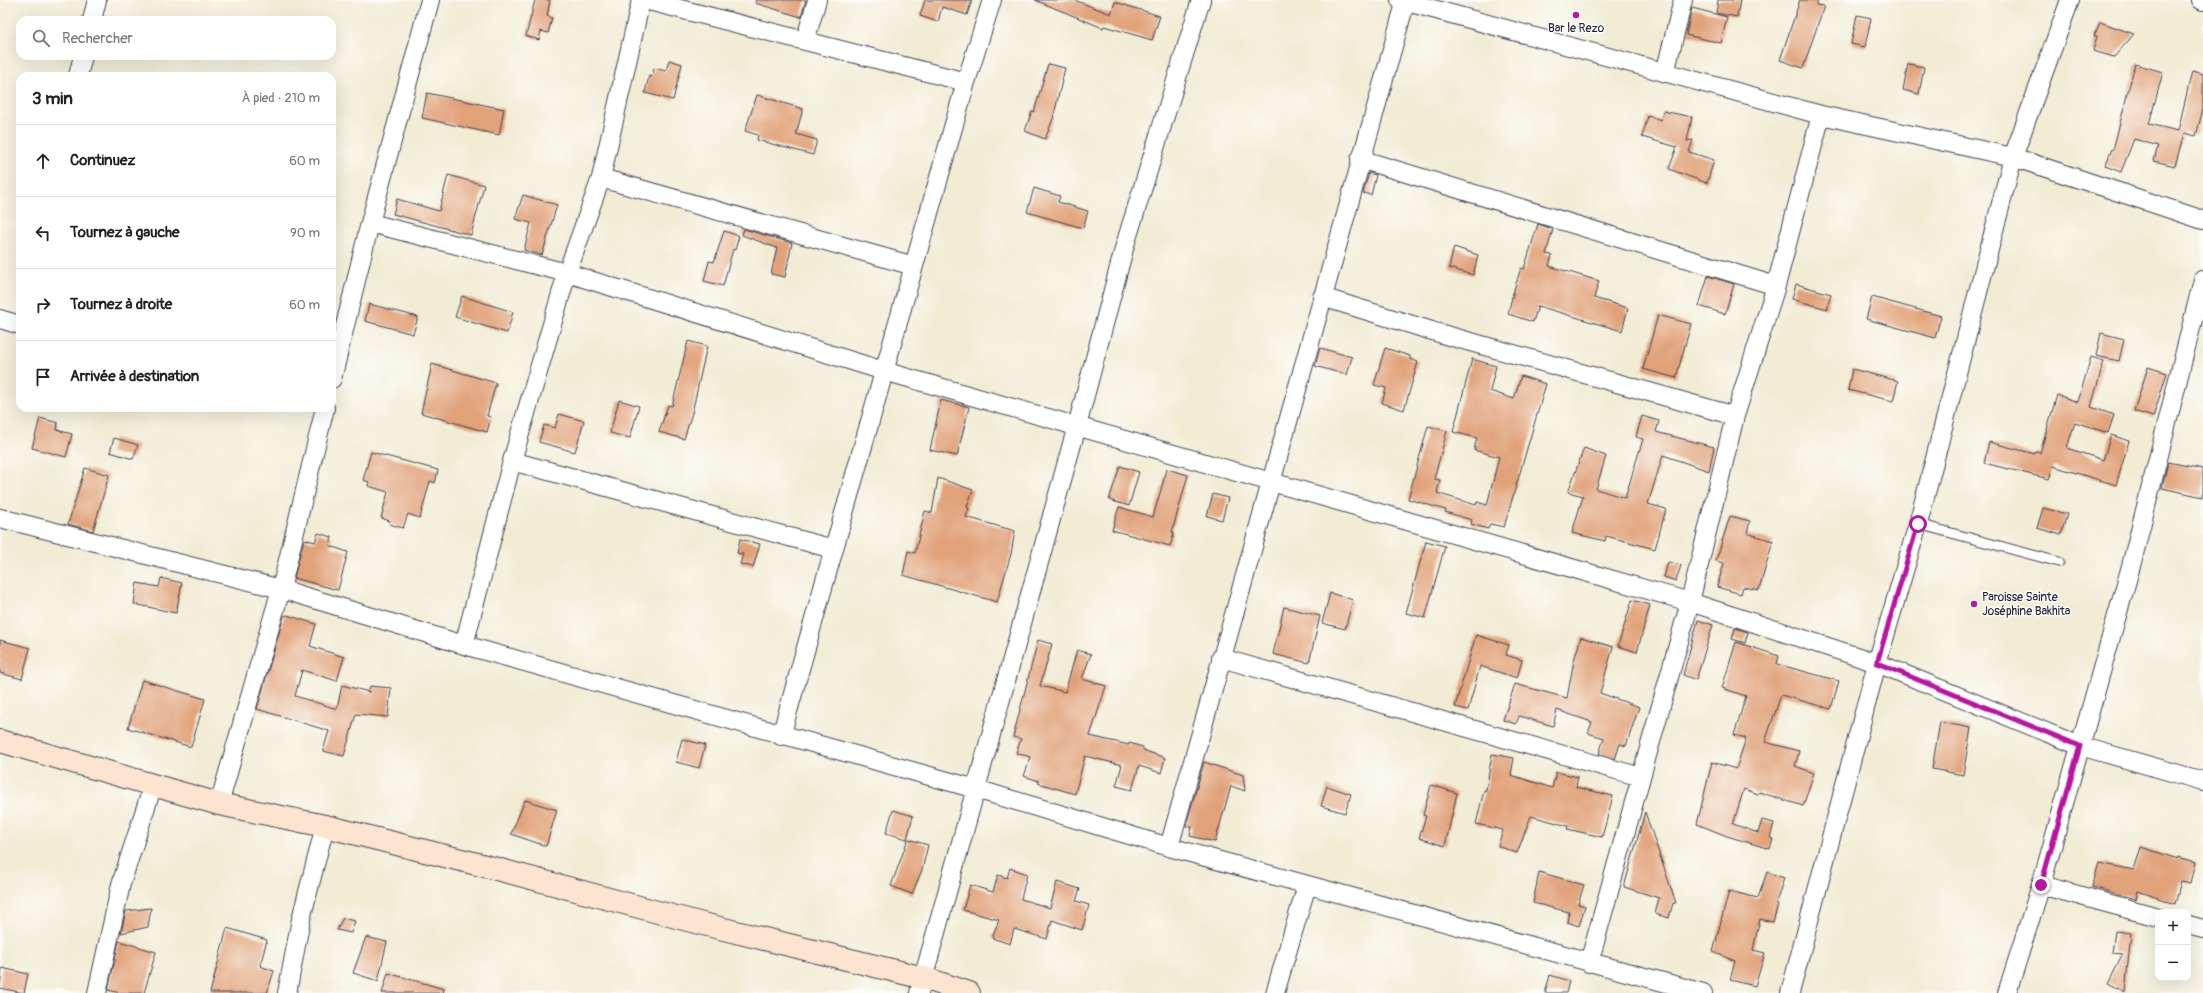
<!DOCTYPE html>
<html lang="fr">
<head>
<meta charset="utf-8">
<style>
	body { margin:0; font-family:Pangolin,sans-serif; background:#f2f2f2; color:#222 }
	.controls { position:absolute; right:12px; bottom:12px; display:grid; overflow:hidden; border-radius:8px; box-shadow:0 4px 16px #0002 }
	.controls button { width:36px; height:36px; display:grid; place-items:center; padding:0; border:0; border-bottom:1px solid #e0e0e0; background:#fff; color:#222; font:20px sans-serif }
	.stop { position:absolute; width:12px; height:12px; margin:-9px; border:3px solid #b5179e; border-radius:50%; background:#fff }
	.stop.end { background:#b5179e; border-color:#fff; box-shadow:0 1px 4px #0008 }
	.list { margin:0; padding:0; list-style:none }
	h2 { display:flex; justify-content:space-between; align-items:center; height:52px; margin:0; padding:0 16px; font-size:17px }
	h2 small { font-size:13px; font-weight:400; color:#767676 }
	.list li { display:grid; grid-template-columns:26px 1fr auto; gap:12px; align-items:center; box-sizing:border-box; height:72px; padding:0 16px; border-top:1px solid #e0e0e0 }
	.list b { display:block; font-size:15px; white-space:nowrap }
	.list em { font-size:13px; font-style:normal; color:#767676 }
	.icon { flex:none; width:22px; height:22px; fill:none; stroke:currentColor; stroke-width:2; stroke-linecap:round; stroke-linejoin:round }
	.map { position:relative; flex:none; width:2203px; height:993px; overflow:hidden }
	.search { position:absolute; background:#fff; box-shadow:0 4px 16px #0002; left:16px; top:16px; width:320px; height:44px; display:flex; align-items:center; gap:10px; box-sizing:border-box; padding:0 14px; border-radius:12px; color:#767676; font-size:15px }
	.panel { position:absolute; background:#fff; box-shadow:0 4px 16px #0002; left:16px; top:72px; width:320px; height:340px; border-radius:12px }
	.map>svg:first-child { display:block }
	.building { fill:#e1a27a }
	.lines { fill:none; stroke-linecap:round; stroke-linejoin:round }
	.lane-casing { stroke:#414052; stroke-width:11 }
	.street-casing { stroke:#414052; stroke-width:20 }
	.secondary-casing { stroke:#414052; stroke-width:24 }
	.lane { stroke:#fff; stroke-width:9 }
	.street { stroke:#fff; stroke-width:18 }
	.secondary { stroke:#fde4d1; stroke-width:22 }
	.route { stroke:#b5179e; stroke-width:5 }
	.poi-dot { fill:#b5179e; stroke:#fdfcf7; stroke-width:1.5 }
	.labels { text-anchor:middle; stroke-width:3; stroke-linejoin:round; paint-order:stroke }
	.poi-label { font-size:12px; fill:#22223b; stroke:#fdfcf7 }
</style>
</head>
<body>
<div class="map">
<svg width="2203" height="993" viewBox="0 0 2203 993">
	<rect width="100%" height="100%" fill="#fdfcf7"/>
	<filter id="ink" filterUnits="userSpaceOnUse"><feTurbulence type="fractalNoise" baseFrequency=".025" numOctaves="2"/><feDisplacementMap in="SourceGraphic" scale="8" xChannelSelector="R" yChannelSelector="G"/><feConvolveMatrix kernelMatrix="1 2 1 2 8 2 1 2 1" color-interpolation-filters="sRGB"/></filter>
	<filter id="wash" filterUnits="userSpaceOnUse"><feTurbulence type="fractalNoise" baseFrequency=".012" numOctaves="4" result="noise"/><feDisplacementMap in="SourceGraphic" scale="16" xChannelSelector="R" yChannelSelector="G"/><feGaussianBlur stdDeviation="0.9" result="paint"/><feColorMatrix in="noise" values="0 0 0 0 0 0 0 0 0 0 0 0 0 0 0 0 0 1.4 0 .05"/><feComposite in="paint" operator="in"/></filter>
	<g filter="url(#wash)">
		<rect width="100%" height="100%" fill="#f2ecd5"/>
		<g id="blocks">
			<path class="building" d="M 535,0 L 550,0 L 547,16 L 552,18 L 548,33 L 541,31 L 539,40 L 526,36 Z
				M 756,0 L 806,0 L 801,17 L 755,3 Z
				M 925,0 L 972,0 L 967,15 L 942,7 L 938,22 L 920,16 Z
				M 1035,0 L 1074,0 L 1111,14 L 1115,2 L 1160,16 L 1152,40 L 1104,26 L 1103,28 Z
				M 1718,0 L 1740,0 L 1737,17 L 1716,13 Z
				M 1800,0 L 1818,0 L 1816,5 L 1824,6 L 1803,68 L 1780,60 Z
				M 1692,8 L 1727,17 L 1721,43 L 1686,35 Z
				M 1857,15 L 1871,18 L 1865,47 L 1851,44 Z
				M 2100,22 L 2134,34 L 2114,57 L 2093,51 L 2097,36 L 2094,36 Z
				M 669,60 L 682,64 L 673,100 L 645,93 L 649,76 L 652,77 L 654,68 L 666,71 Z
				M 1048,64 L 1065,68 L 1053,119 L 1045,139 L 1025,131 L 1032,111 L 1034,112 Z
				M 1908,64 L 1924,67 L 1919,94 L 1903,90 Z
				M 2135,64 L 2163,72 L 2149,124 L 2178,131 L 2192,71 L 2203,74 L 2203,109 L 2196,136 L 2184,133 L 2175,166 L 2154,161 L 2158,146 L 2134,139 L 2121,172 L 2105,166 L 2112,149 L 2113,150 Z
				M 427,93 L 504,109 L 499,135 L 422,118 Z
				M 757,95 L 803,109 L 796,134 L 817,140 L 813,155 L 757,140 L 758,135 L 745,131 Z
				M 1663,111 L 1692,117 L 1687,141 L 1693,140 L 1689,152 L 1714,160 L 1707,183 L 1669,169 L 1677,147 L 1642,137 L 1648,116 L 1661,120 Z
				M 1369,173 L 1376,175 L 1371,195 L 1363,193 Z
				M 448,175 L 484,185 L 471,235 L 393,214 L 397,199 L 439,211 Z
				M 1034,188 L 1060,196 L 1058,202 L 1088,211 L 1083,228 L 1027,212 Z
				M 523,195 L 557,205 L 542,255 L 524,250 L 531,223 L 515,219 Z
				M 1538,224 L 1553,229 L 1546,254 L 1552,255 L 1549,266 L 1599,281 L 1594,298 L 1628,308 L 1622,331 L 1538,306 L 1533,322 L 1508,314 L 1513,293 L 1521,268 L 1524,269 Z
				M 744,229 L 792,243 L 785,277 L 771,274 L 777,248 L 742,235 Z
				M 724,231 L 739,236 L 735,250 L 733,249 L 723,286 L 704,281 L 709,261 L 714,262 Z
				M 1454,247 L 1478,255 L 1473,275 L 1449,268 Z
				M 1708,276 L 1734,284 L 1725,314 L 1699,306 Z
				M 1796,284 L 1831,294 L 1827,309 L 1792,299 Z
				M 462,296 L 513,312 L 507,333 L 455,317 Z
				M 1872,297 L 1941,316 L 1935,338 L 1866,319 Z
				M 369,304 L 418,317 L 413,334 L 365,321 Z
				M 1658,315 L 1691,324 L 1676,378 L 1643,369 Z
				M 2101,333 L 2124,339 L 2119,361 L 2096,356 Z
				M 688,341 L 707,346 L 692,413 L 684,439 L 659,432 L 668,405 L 672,406 Z
				M 1320,348 L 1352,357 L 1347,375 L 1315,366 Z
				M 1385,348 L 1410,356 L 1410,359 L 1418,362 L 1404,410 L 1382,403 L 1386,388 L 1374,385 Z
				M 2091,357 L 2104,361 L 2091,407 L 2114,415 L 2108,433 L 2075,422 L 2067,448 L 2103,460 L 2111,435 L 2129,441 L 2116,485 L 2053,466 L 2049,479 L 1984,463 L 1989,442 L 2035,454 L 2036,452 L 2040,453 L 2057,395 L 2078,402 Z
				M 1472,359 L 1496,366 L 1490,391 L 1514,399 L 1521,376 L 1546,384 L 1504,527 L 1490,524 L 1488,529 L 1471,524 L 1472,520 L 1445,512 L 1446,510 L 1408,499 L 1428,426 L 1447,431 L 1434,479 L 1440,480 L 1437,493 L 1476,505 L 1477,502 L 1487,505 L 1499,457 L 1474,450 L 1477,438 L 1453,432 Z
				M 432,364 L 496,383 L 487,416 L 491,417 L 487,432 L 421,413 Z
				M 2148,367 L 2167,373 L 2153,417 L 2134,411 Z
				M 1852,369 L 1898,381 L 1893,401 L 1848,390 Z
				M 619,400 L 639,406 L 630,438 L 610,433 Z
				M 941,400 L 969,407 L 957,456 L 930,450 Z
				M 559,414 L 584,421 L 575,452 L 539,442 L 544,425 L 555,428 Z
				M 1642,416 L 1659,421 L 1656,432 L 1714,447 L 1709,471 L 1663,455 L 1648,504 L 1666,509 L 1655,549 L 1606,536 L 1605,541 L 1572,533 L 1583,496 L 1568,492 L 1584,448 L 1606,456 L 1596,489 L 1625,498 L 1643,439 L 1636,437 Z
				M 40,418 L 58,423 L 57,430 L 72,434 L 66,457 L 32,448 Z
				M 114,438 L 138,445 L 133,459 L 110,452 Z
				M 371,452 L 438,470 L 435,483 L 430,481 L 420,518 L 408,514 L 403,528 L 389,524 L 390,521 L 381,518 L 388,492 L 368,486 L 369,482 L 363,480 Z
				M 2168,462 L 2203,469 L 2203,497 L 2162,488 Z
				M 1120,466 L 1139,472 L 1129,506 L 1109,500 Z
				M 85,468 L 109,475 L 93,531 L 68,524 Z
				M 1167,469 L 1188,475 L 1172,532 L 1174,533 L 1170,546 L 1112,530 L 1119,507 L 1153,517 Z
				M 938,478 L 973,490 L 967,507 L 969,508 L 966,517 L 1015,531 L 1011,554 L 997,602 L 903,575 L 908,551 L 915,553 L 925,511 L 932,513 Z
				M 1213,494 L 1228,498 L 1222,520 L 1207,516 Z
				M 2043,508 L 2067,514 L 2061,535 L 2037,528 Z
				M 1730,516 L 1750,521 L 1747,533 L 1773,541 L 1759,590 L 1743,587 L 1741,594 L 1717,587 L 1724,563 L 1716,561 Z
				M 318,533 L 332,537 L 330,546 L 348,552 L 338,590 L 294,578 L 304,539 L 315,542 Z
				M 740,539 L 760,544 L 753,567 L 740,564 L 743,554 L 737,553 Z
				M 1426,541 L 1445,546 L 1425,618 L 1406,613 Z
				M 1668,562 L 1681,565 L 1676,581 L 1664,577 Z
				M 161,578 L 182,583 L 176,613 L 134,604 L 137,583 L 159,587 Z
				M 1330,593 L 1353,600 L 1345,629 L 1322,623 Z
				M 1632,600 L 1650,605 L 1637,652 L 1618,646 Z
				M 1284,607 L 1320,616 L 1309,663 L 1273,654 Z
				M 287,615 L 316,624 L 310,646 L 344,657 L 337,681 L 302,670 L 295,696 L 337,709 L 342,685 L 369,692 L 370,686 L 391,688 L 388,717 L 356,714 L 344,756 L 323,751 L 329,731 L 257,709 L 284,616 Z
				M 1698,620 L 1713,625 L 1696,680 L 1683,675 Z
				M 1735,628 L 1748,632 L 1745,643 L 1732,639 Z
				M 1476,635 L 1509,645 L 1506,655 L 1522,660 L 1517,678 L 1480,666 L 1468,710 L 1455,707 Z
				M 1581,637 L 1613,647 L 1600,693 L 1639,707 L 1626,746 L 1620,744 L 1615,759 L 1599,754 L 1604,738 L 1588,733 L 1592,722 L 1557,710 L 1553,726 L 1519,716 L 1516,724 L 1503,720 L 1515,684 L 1567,698 L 1574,660 Z
				M 0,640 L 30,648 L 22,679 L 0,673 Z
				M 1038,640 L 1052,644 L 1040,686 L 1065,692 L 1077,650 L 1091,654 L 1082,679 L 1106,686 L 1090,736 L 1129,745 L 1129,743 L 1143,747 L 1143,750 L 1165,758 L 1161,773 L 1139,766 L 1132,790 L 1116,786 L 1122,765 L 1085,756 L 1075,794 L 1038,783 L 1039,781 L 1024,776 L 1031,757 L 1016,753 L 1021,739 L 1013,737 Z
				M 1736,642 L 1779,656 L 1777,664 L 1839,681 L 1831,709 L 1781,695 L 1765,742 L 1799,751 L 1795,766 L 1814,773 L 1803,806 L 1759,792 L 1758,794 L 1744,789 L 1733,824 L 1758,833 L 1762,820 L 1774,823 L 1770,838 L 1773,839 L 1770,849 L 1727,836 L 1697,824 L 1712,762 L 1736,769 L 1746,738 L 1734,735 L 1746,696 L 1722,688 Z
				M 142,680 L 205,699 L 191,747 L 128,728 Z
				M 1940,722 L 1971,728 L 1963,775 L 1932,769 Z
				M 682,739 L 705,745 L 699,768 L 676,762 Z
				M 1492,754 L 1514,758 L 1511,775 L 1552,788 L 1556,772 L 1578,777 L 1576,787 L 1613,796 L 1602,837 L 1567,829 L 1568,826 L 1531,816 L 1517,853 L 1498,846 L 1503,830 L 1476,824 L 1484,790 L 1486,790 Z
				M 1204,762 L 1243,775 L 1245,791 L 1231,786 L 1215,842 L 1190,836 L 1192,827 L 1186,826 Z
				M 1431,785 L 1457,793 L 1445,846 L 1419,838 L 1426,816 L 1423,815 Z
				M 1327,786 L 1351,794 L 1345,813 L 1321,806 Z
				M 525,800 L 557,810 L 546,846 L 511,834 Z
				M 893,810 L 913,816 L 907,839 L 886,833 Z
				M 1645,812 L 1676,903 L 1673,903 L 1669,918 L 1655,914 L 1659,898 L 1624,887 Z
				M 908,839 L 928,845 L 922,870 L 912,894 L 891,886 Z
				M 2141,847 L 2178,859 L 2178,857 L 2196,862 L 2191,883 L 2181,881 L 2175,904 L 2138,891 L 2136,899 L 2092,887 L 2099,863 L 2134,870 Z
				M 1010,868 L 1027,874 L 1021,899 L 1050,908 L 1057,882 L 1080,889 L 1076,901 L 1089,905 L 1082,930 L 1052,920 L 1047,939 L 1014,929 L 1010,944 L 992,938 L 999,920 L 963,910 L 970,885 L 993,892 L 998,875 L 1007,878 Z
				M 1539,872 L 1584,885 L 1578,904 L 1585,906 L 1579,926 L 1567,922 L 1569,912 L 1533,903 Z
				M 1767,872 L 1784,878 L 1776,903 L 1778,904 L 1773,922 L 1760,919 L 1753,950 L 1765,953 L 1755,986 L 1730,980 L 1735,961 L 1713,952 L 1729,891 L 1758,898 Z
				M 151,908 L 148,927 L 121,933 L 126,911 Z
				M 343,918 L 355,921 L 351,933 L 337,930 Z
				M 227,928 L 267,940 L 260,966 L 274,971 L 267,993 L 210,993 Z
				M 2115,931 L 2131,933 L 2125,992 L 2108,983 L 2123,953 L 2112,952 Z
				M 366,937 L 387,942 L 378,981 L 353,973 Z
				M 119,941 L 156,952 L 144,993 L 120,993 L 108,990 Z
				M 2,968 L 28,974 L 24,993 L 0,988 Z
				M 388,973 L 444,989 L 443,993 L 382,993 Z
				M 1550,975 L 1569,981 L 1566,993 L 1545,993 Z"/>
		</g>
	</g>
	<g filter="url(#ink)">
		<use href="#blocks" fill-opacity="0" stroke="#414052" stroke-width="1"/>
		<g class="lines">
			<g class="lane-casing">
				<path id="lane" d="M 1918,524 L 2059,562"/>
			</g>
			<g class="street-casing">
				<path id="street" d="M 645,0 L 966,82
					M 1400,0 L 1821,115 L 2013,157 L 2203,220
					M 2201,0 L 2203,1
					M 92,20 L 97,0
					M 805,41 L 817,0
					M 1665,73 L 1683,0
					M 78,76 L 83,56
					M 1360,159 L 1776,286
					M 601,178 L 914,266
					M 370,223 L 567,273 L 884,371 L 1690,602 L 1877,663 L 2080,746 L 2203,781
					M 1322,297 L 1442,334 L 1735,416
					M 0,319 L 20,325
					M 332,379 L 370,223 L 430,0
					M 512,461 L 833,549
					M 0,518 L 281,589 L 464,645 L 976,789 L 1169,847 L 1703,993
					M 464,645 L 512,461 L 567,273 L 601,178 L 641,0
					M 1221,658 L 1641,777
					M 781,736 L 966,82 L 992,0
					M 219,804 L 281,589 L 325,408
					M 1169,847 L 1406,0
					M 2041,885 L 2158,917
					M 2188,925 L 2203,929
					M 1589,963 L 1690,602 L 1735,416 L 1776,286 L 1821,115
					M 97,993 L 121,884 L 153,785
					M 287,993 L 301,919 L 325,826
					M 919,993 L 1077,426 L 1125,245 L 1201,0
					M 1275,993 L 1307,885
					M 1790,993 L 1877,663 L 1918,524 L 2013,157 L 2070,0
					M 2007,993 L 2041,885 L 2131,566 L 2203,280"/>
			</g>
			<g class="secondary-casing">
				<path id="secondary" d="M 0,741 L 219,804 L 325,826 L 493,868 L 695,922 L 924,978 L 969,993"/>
			</g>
			<use href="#lane" class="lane"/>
			<use href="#street" class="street"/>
			<use href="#secondary" class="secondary"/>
		</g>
	</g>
	<g class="lines" filter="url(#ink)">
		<path class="route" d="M 1918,524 L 1877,663 L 2080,746 L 2041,885"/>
	</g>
	<g class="poi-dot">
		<circle cx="1576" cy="15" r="4"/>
		<circle cx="1974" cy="604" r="4"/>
	</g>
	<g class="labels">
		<g class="poi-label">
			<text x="1576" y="32">Bar le Rezo</text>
			<text x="1982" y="601" text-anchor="start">Paroisse Sainte<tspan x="1982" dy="14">Joséphine Bakhita</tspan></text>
		</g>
	</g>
</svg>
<div class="controls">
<button>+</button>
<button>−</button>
</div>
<div class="stop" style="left:1918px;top:524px"></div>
<div class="stop end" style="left:2041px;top:885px"></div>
<div class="search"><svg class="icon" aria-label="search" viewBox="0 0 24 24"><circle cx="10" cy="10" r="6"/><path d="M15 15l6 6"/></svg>Rechercher</div>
<section class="panel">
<h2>3 min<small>À pied · 210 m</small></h2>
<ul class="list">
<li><svg class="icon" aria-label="ahead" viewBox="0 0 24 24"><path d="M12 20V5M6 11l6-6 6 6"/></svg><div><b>Continuez</b></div><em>60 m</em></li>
<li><svg class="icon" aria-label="left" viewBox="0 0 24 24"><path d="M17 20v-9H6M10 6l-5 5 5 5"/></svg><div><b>Tournez à gauche</b></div><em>90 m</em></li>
<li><svg class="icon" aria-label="right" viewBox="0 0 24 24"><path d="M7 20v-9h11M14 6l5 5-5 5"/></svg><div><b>Tournez à droite</b></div><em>60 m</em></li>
<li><svg class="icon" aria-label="arrive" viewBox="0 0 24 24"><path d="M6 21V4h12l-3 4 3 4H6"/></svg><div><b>Arrivée à destination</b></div></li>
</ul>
</section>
</div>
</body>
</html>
